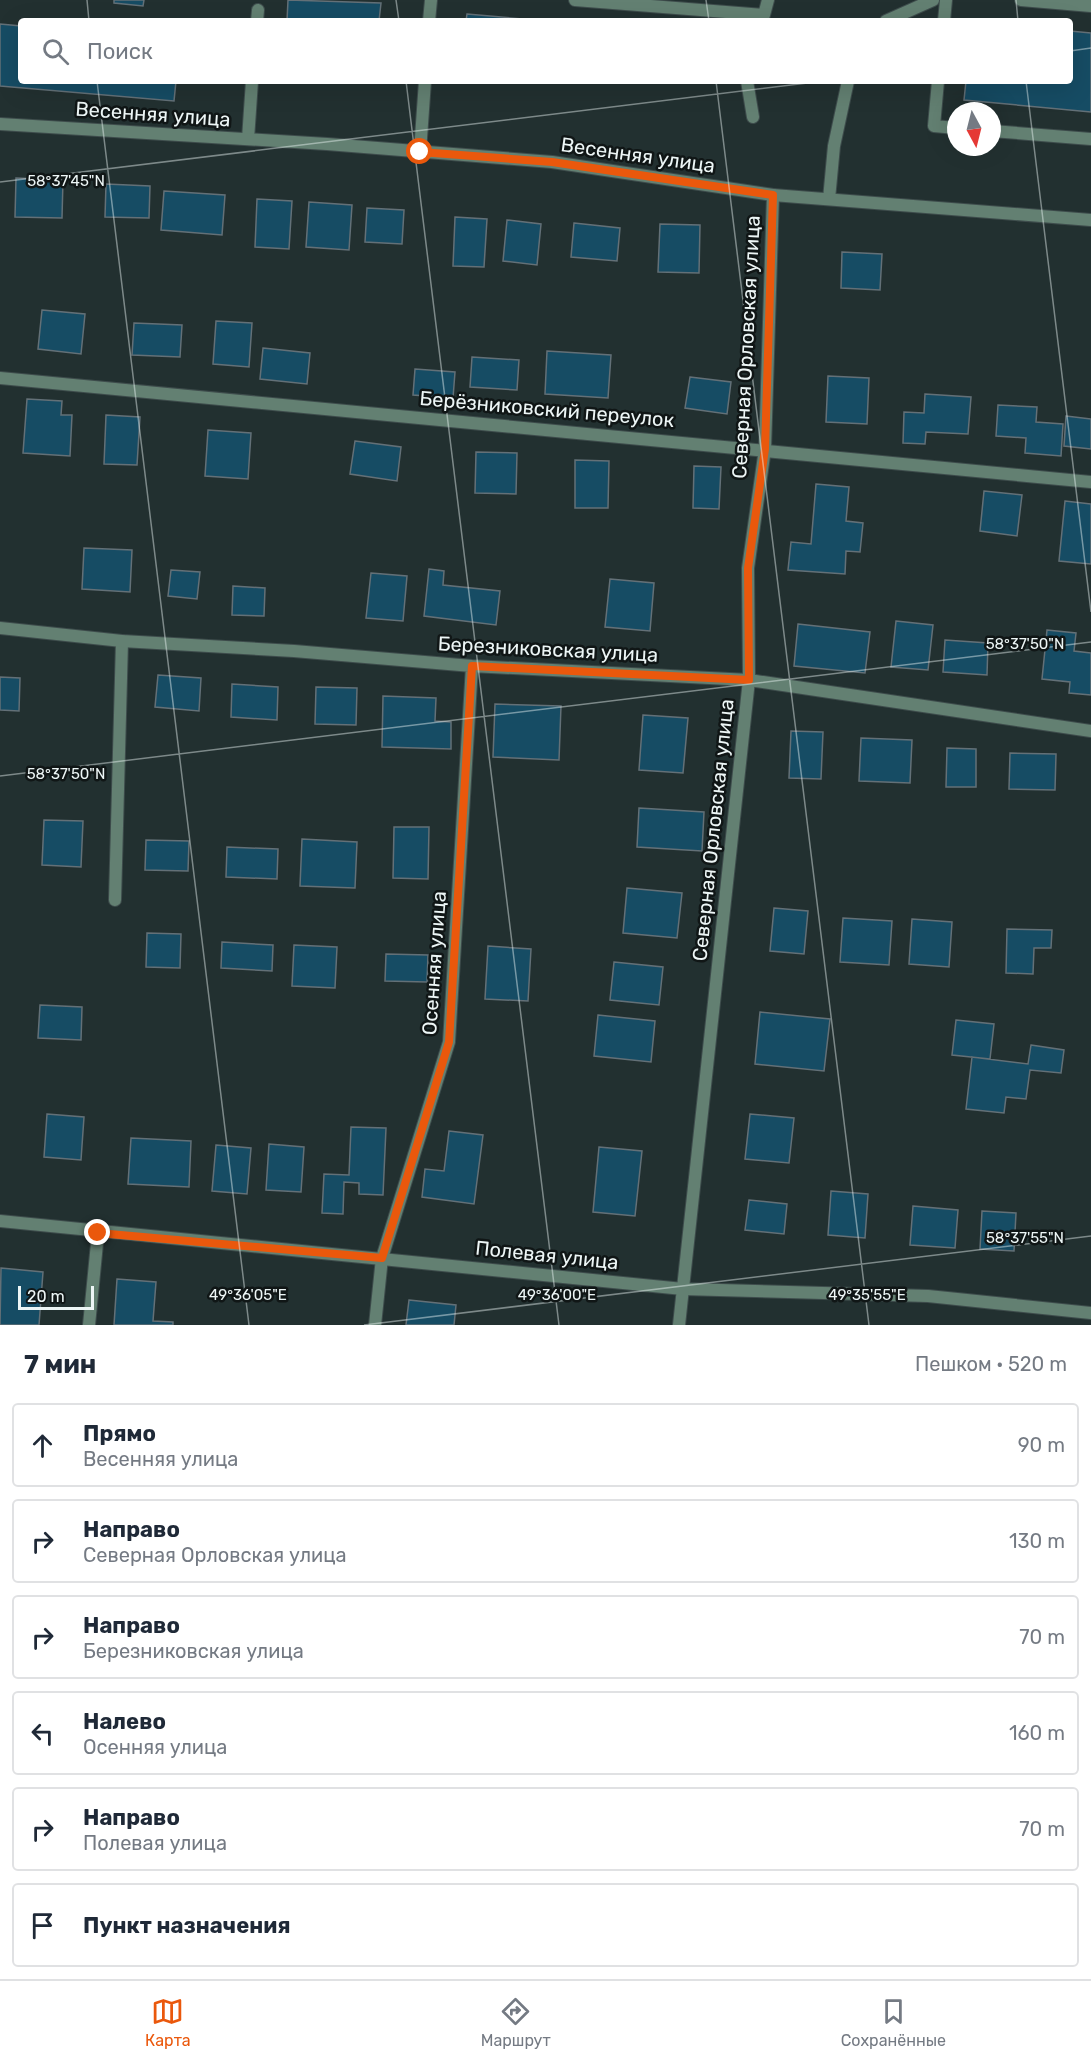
<!DOCTYPE html>
<html lang="ru">
<head>
<meta charset="utf-8">
<style>
	body { margin:0; font-family:Rubik,sans-serif; background:#f2f2f3; color:#1f2937 }
	.compass { position:absolute; left:947px; top:102px; width:54px; height:54px; border-radius:50%; background:#fff; box-shadow:0 6px 24px #0002; rotate:173deg }
	.scale { position:absolute; left:18px; bottom:15px; width:76px; box-sizing:border-box; padding-left:6px; border:3px solid #edf6f6; border-top:0; font-size:16px; line-height:21px; white-space:nowrap; color:#edf6f6; -webkit-text-stroke:4px #101616; paint-order:stroke }
	.stop { position:absolute; width:18px; height:18px; margin:-14px; border:4px solid #ea580c; border-radius:50%; background:#fff }
	.stop.end { background:#ea580c; border-color:#fff; box-shadow:0 2px 6px #0008 }
	.list { margin:0; padding:0; list-style:none }
	h2 { display:flex; justify-content:space-between; align-items:center; height:78px; margin:0; padding:0 24px; font-size:26px }
	h2 small { font-size:20px; font-weight:400; color:#747a83 }
	.list li { display:grid; grid-template-columns:39px 1fr auto; gap:18px; align-items:center; box-sizing:border-box; height:84px; margin:0 12px 12px; padding:0 12px; border:2px solid #e0e1e3; border-radius:6px }
	.list b { display:block; font-size:22px; white-space:nowrap }
	.list p { margin:0; font-size:20px; white-space:nowrap; color:#747a83 }
	.list em { font-size:20px; font-style:normal; color:#747a83 }
	.icon { flex:none; width:33px; height:33px; fill:none; stroke:currentColor; stroke-width:2; stroke-linecap:round; stroke-linejoin:round }
	.map { position:relative; flex:none; width:1091px; height:1325px; overflow:hidden }
	.search { position:absolute; background:#fff; box-shadow:0 6px 24px #0002; left:18px; right:18px; top:18px; height:66px; display:flex; align-items:center; gap:15px; box-sizing:border-box; padding:0 21px; border-radius:6px; color:#747a83; font-size:22px }
	.sheet { height:654px; background:#fff }
	nav { display:flex; justify-content:space-around; align-items:center; box-sizing:border-box; height:84px; border-top:2px solid #e0e1e3; background:#fff; font-size:16px; color:#747a83 }
	nav a { display:grid; justify-items:center; gap:3px }
	nav .on { color:#ea580c }
	.map>svg:first-child { display:block }
	.building { fill:#164c64; stroke:#637077; stroke-width:1.5 }
	.lines { fill:none; stroke-linecap:round; stroke-linejoin:round }
	.service-casing { stroke:#3e4c4c; stroke-width:14 }
	.minor-casing { stroke:#3e4c4c; stroke-width:14 }
	.tertiary-casing { stroke:#3e4c4c; stroke-width:14 }
	.service { stroke:#638072; stroke-width:12 }
	.minor { stroke:#638072; stroke-width:12 }
	.tertiary { stroke:#638072; stroke-width:12 }
	.route { stroke:#ea580c; stroke-width:8 }
	.ticks { fill:none; stroke:#edf6f6; stroke-width:1.5; stroke-opacity:0.45 }
	.labels { text-anchor:middle; stroke-width:5; stroke-linejoin:round; paint-order:stroke }
	.street-label { font-size:20px; fill:#edf6f6; stroke:#101616 }
	.ticks-label { font-size:15px; text-anchor:middle; fill:#edf6f6; stroke:#101616; stroke-width:5; stroke-linejoin:round; paint-order:stroke }
</style>
</head>
<body>
<div class="map">
<svg width="1091" height="1325" viewBox="0 0 1091 1325">
	<rect width="100%" height="100%" fill="#223030"/>
	<path class="building" d="M 114,0 L 144,0 L 143,6 L 114,3 Z
		M 288,0 L 381,3 L 379,21 L 287,21 Z
		M 467,14 L 545,21 L 466,21 Z
		M 0,24 L 21,26 L 21,81 L 176,81 L 174,101 L 0,86 Z
		M 1070,31 L 1091,33 L 1091,112 L 964,100 L 966,81 L 1070,81 Z
		M 16,178 L 63,180 L 62,218 L 15,217 Z
		M 106,184 L 150,186 L 149,218 L 105,217 Z
		M 164,191 L 225,195 L 222,235 L 161,230 Z
		M 257,199 L 292,201 L 289,249 L 255,247 Z
		M 309,202 L 352,205 L 349,250 L 306,247 Z
		M 367,208 L 404,210 L 402,244 L 365,242 Z
		M 455,217 L 487,219 L 484,267 L 453,266 Z
		M 507,220 L 541,224 L 537,265 L 503,261 Z
		M 574,223 L 620,228 L 617,261 L 571,257 Z
		M 660,224 L 700,225 L 699,273 L 658,272 Z
		M 842,252 L 882,254 L 880,290 L 841,288 Z
		M 42,310 L 85,314 L 81,354 L 38,349 Z
		M 216,321 L 252,323 L 249,367 L 213,364 Z
		M 134,323 L 182,325 L 180,357 L 132,355 Z
		M 263,348 L 310,353 L 307,384 L 260,379 Z
		M 547,351 L 611,355 L 608,398 L 545,394 Z
		M 472,357 L 519,360 L 517,390 L 470,387 Z
		M 415,369 L 455,372 L 453,398 L 413,395 Z
		M 828,376 L 869,378 L 867,424 L 826,422 Z
		M 690,377 L 731,382 L 727,414 L 685,408 Z
		M 925,394 L 971,397 L 968,434 L 926,432 L 925,444 L 903,443 L 904,412 L 924,413 Z
		M 27,399 L 62,401 L 61,415 L 72,415 L 70,456 L 23,453 Z
		M 998,405 L 1037,407 L 1036,422 L 1063,424 L 1061,456 L 1025,453 L 1026,438 L 996,436 Z
		M 106,415 L 140,417 L 137,465 L 104,464 Z
		M 1066,416 L 1091,419 L 1091,449 L 1064,446 Z
		M 208,430 L 251,433 L 248,479 L 205,476 Z
		M 355,441 L 401,447 L 397,481 L 350,474 Z
		M 476,452 L 517,453 L 516,494 L 475,493 Z
		M 575,460 L 609,461 L 608,508 L 575,508 Z
		M 694,466 L 721,467 L 719,509 L 693,508 Z
		M 816,484 L 849,487 L 846,521 L 863,523 L 860,552 L 846,551 L 845,574 L 788,570 L 791,542 L 811,544 Z
		M 984,491 L 1022,495 L 1017,536 L 980,531 Z
		M 1065,501 L 1091,504 L 1091,564 L 1059,561 Z
		M 84,548 L 132,550 L 130,592 L 82,589 Z
		M 429,569 L 444,571 L 443,585 L 500,591 L 496,625 L 424,616 Z
		M 171,570 L 200,572 L 197,599 L 168,596 Z
		M 371,573 L 407,576 L 403,621 L 366,618 Z
		M 610,579 L 654,583 L 650,631 L 605,627 Z
		M 233,586 L 265,588 L 264,616 L 232,615 Z
		M 896,621 L 933,625 L 928,670 L 891,667 Z
		M 798,624 L 870,632 L 865,673 L 794,666 Z
		M 1047,630 L 1076,633 L 1074,651 L 1091,653 L 1091,695 L 1069,693 L 1070,682 L 1042,679 Z
		M 945,640 L 988,643 L 987,675 L 943,672 Z
		M 158,675 L 201,678 L 199,711 L 155,707 Z
		M 0,677 L 20,678 L 19,711 L 0,710 Z
		M 232,684 L 278,687 L 277,720 L 231,717 Z
		M 316,687 L 357,688 L 356,725 L 315,724 Z
		M 383,696 L 436,698 L 435,721 L 451,722 L 451,749 L 382,747 Z
		M 495,704 L 561,706 L 559,760 L 493,757 Z
		M 643,715 L 688,718 L 683,773 L 639,770 Z
		M 791,731 L 823,732 L 821,779 L 789,778 Z
		M 861,738 L 912,740 L 910,783 L 859,781 Z
		M 947,748 L 976,749 L 976,787 L 946,787 Z
		M 1010,753 L 1056,754 L 1055,790 L 1009,789 Z
		M 639,808 L 704,812 L 702,851 L 637,847 Z
		M 44,820 L 83,821 L 81,867 L 42,865 Z
		M 394,827 L 429,827 L 428,879 L 393,878 Z
		M 302,839 L 357,842 L 355,888 L 300,886 Z
		M 146,840 L 189,841 L 188,871 L 145,870 Z
		M 227,847 L 278,849 L 277,879 L 226,877 Z
		M 627,888 L 682,893 L 677,938 L 623,933 Z
		M 774,908 L 808,911 L 804,954 L 770,951 Z
		M 843,918 L 892,921 L 889,965 L 840,962 Z
		M 912,919 L 952,922 L 949,967 L 909,964 Z
		M 1007,929 L 1052,930 L 1051,948 L 1034,948 L 1033,974 L 1006,973 Z
		M 147,933 L 181,934 L 180,968 L 146,967 Z
		M 222,942 L 273,945 L 272,971 L 221,968 Z
		M 294,945 L 337,947 L 335,988 L 292,986 Z
		M 488,946 L 531,949 L 528,1001 L 485,999 Z
		M 386,954 L 428,955 L 427,982 L 385,981 Z
		M 614,962 L 663,967 L 659,1005 L 610,1000 Z
		M 40,1005 L 82,1007 L 81,1040 L 38,1038 Z
		M 760,1012 L 830,1019 L 824,1071 L 755,1064 Z
		M 598,1015 L 655,1021 L 651,1062 L 594,1056 Z
		M 956,1020 L 994,1024 L 990,1059 L 952,1055 Z
		M 1031,1045 L 1064,1050 L 1061,1073 L 1030,1070 L 1026,1099 L 1006,1097 L 1004,1113 L 966,1109 L 972,1057 L 1028,1064 Z
		M 47,1114 L 84,1117 L 81,1160 L 44,1157 Z
		M 750,1114 L 794,1118 L 789,1163 L 745,1159 Z
		M 351,1127 L 386,1128 L 383,1195 L 359,1194 L 359,1183 L 344,1182 L 343,1214 L 322,1213 L 324,1174 L 349,1175 Z
		M 449,1131 L 483,1135 L 474,1204 L 422,1197 L 425,1169 L 444,1171 Z
		M 131,1138 L 191,1141 L 189,1187 L 128,1184 Z
		M 269,1144 L 304,1147 L 301,1192 L 266,1190 Z
		M 216,1145 L 251,1148 L 247,1194 L 212,1191 Z
		M 599,1147 L 642,1151 L 635,1216 L 593,1212 Z
		M 831,1191 L 868,1194 L 865,1238 L 828,1235 Z
		M 749,1200 L 787,1204 L 784,1234 L 745,1230 Z
		M 913,1206 L 958,1210 L 955,1248 L 910,1245 Z
		M 982,1211 L 1016,1213 L 1014,1251 L 980,1249 Z
		M 1,1268 L 43,1272 L 39,1325 L 0,1325 Z
		M 117,1279 L 156,1282 L 153,1321 L 173,1322 L 173,1325 L 114,1325 Z
		M 409,1300 L 456,1305 L 454,1325 L 406,1325 Z"/>
	<g class="lines">
		<g class="service-casing">
			<path id="service" d="M 575,0 L 764,15 L 768,0
				M 1021,0 L 1091,6
				M 257,21 L 258,10
				M 429,21 L 431,0
				M 886,21 L 933,0
				M 944,21 L 946,0
				M 747,81 L 753,117
				M 938,81 L 934,126 L 956,128
				M 992,131 L 1091,139
				M 248,139 L 252,81
				M 420,152 L 425,81
				M 829,199 L 834,146 L 848,81
				M 115,900 L 122,641"/>
		</g>
		<g class="minor-casing">
			<path id="minor" d="M 773,195 L 1091,220
				M 0,378 L 1091,482
				M 0,628 L 122,641 L 294,651 L 472,666 L 749,680 L 1091,731
				M 683,1289 L 928,1296 L 1091,1313
				M 89,1325 L 98,1233
				M 375,1325 L 382,1258 L 449,1042 L 472,666"/>
		</g>
		<g class="tertiary-casing">
			<path id="tertiary" d="M 0,124 L 327,144 L 552,162 L 773,195 L 765,449 L 748,568 L 749,680 L 679,1325
				M 0,1221 L 683,1289"/>
		</g>
		<use href="#service" class="service"/>
		<use href="#minor" class="minor"/>
		<use href="#tertiary" class="tertiary"/>
	</g>
	<g class="lines">
		<path class="route" d="M 98,1233 L 382,1258 L 449,1042 L 472,666 L 749,680 L 748,568 L 765,449 L 773,195 L 552,162 L 420,152"/>
	</g>
	<path class="ticks" d="M 87,0 L 89,21M 396,0 L 399,21M 706,0 L 709,21M 1016,0 L 1018,21M 1070,51 L 1091,48M 97,81 L 249,1325M 406,81 L 559,1325M 716,81 L 869,1325M 1026,81 L 1091,612M 0,182 L 824,81M 0,776 L 1091,642M 364,1325 L 1091,1236"/>
	<g class="labels">
		<g class="street-label">
			<text transform="translate(153 114) rotate(4)" y="7">Весенняя улица</text>
			<text transform="translate(638 155) rotate(8)" y="7">Весенняя улица</text>
			<text transform="translate(746 347) rotate(-87)" y="7">Северная Орловская улица</text>
			<text transform="translate(547 409) rotate(5)" y="7">Берёзниковский переулок</text>
			<text transform="translate(548 649) rotate(3)" y="7">Березниковская улица</text>
			<text transform="translate(713 830) rotate(-84)" y="7">Северная Орловская улица</text>
			<text transform="translate(434 963) rotate(-86)" y="7">Осенняя улица</text>
			<text transform="translate(547 1255) rotate(6)" y="7">Полевая улица</text>
		</g>
	</g>
	<g class="ticks-label">
		<text x="66" y="186">58°37'45"N</text>
		<text x="1025" y="649">58°37'50"N</text>
		<text x="66" y="779">58°37'50"N</text>
		<text x="1025" y="1243">58°37'55"N</text>
		<text x="248" y="1300">49°36'05"E</text>
		<text x="557" y="1300">49°36'00"E</text>
		<text x="867" y="1300">49°35'55"E</text>
	</g>
</svg>
<svg class="compass" viewBox="-18 -18 36 36"><path d="M0-13l5 13h-10z" fill="#e53935"/><path d="M0 13l5-13h-10z" fill="#747a83"/></svg>
<div class="scale">20 m</div>
<div class="stop" style="left:420px;top:152px"></div>
<div class="stop end" style="left:98px;top:1233px"></div>
<div class="search"><svg class="icon" aria-label="search" viewBox="0 0 24 24"><circle cx="10" cy="10" r="6"/><path d="M15 15l6 6"/></svg>Поиск</div>
</div>
<section class="sheet">
<h2>7 мин<small>Пешком · 520 m</small></h2>
<ul class="list">
<li><svg class="icon" aria-label="ahead" viewBox="0 0 24 24"><path d="M12 20V5M6 11l6-6 6 6"/></svg><div><b>Прямо</b><p>Весенняя улица</p></div><em>90 m</em></li>
<li><svg class="icon" aria-label="right" viewBox="0 0 24 24"><path d="M7 20v-9h11M14 6l5 5-5 5"/></svg><div><b>Направо</b><p>Северная Орловская улица</p></div><em>130 m</em></li>
<li><svg class="icon" aria-label="right" viewBox="0 0 24 24"><path d="M7 20v-9h11M14 6l5 5-5 5"/></svg><div><b>Направо</b><p>Березниковская улица</p></div><em>70 m</em></li>
<li><svg class="icon" aria-label="left" viewBox="0 0 24 24"><path d="M17 20v-9H6M10 6l-5 5 5 5"/></svg><div><b>Налево</b><p>Осенняя улица</p></div><em>160 m</em></li>
<li><svg class="icon" aria-label="right" viewBox="0 0 24 24"><path d="M7 20v-9h11M14 6l5 5-5 5"/></svg><div><b>Направо</b><p>Полевая улица</p></div><em>70 m</em></li>
<li><svg class="icon" aria-label="arrive" viewBox="0 0 24 24"><path d="M6 21V4h12l-3 4 3 4H6"/></svg><div><b>Пункт назначения</b></div></li>
</ul>
</section>
<nav>
<a class="on"><svg class="icon" aria-label="map" viewBox="0 0 24 24"><path d="M3 6l6-2 6 2 6-2v14l-6 2-6-2-6 2zM9 4v14M15 6v14"/></svg>Карта</a>
<a><svg class="icon" aria-label="directions" viewBox="0 0 24 24"><path d="M12 3l9 9-9 9-9-9zM9 14v-3h6M13 9l2 2-2 2"/></svg>Маршрут</a>
<a><svg class="icon" aria-label="saved" viewBox="0 0 24 24"><path d="M7 4h10v16l-5-4-5 4z"/></svg>Сохранённые</a>
</nav>
</body>
</html>
